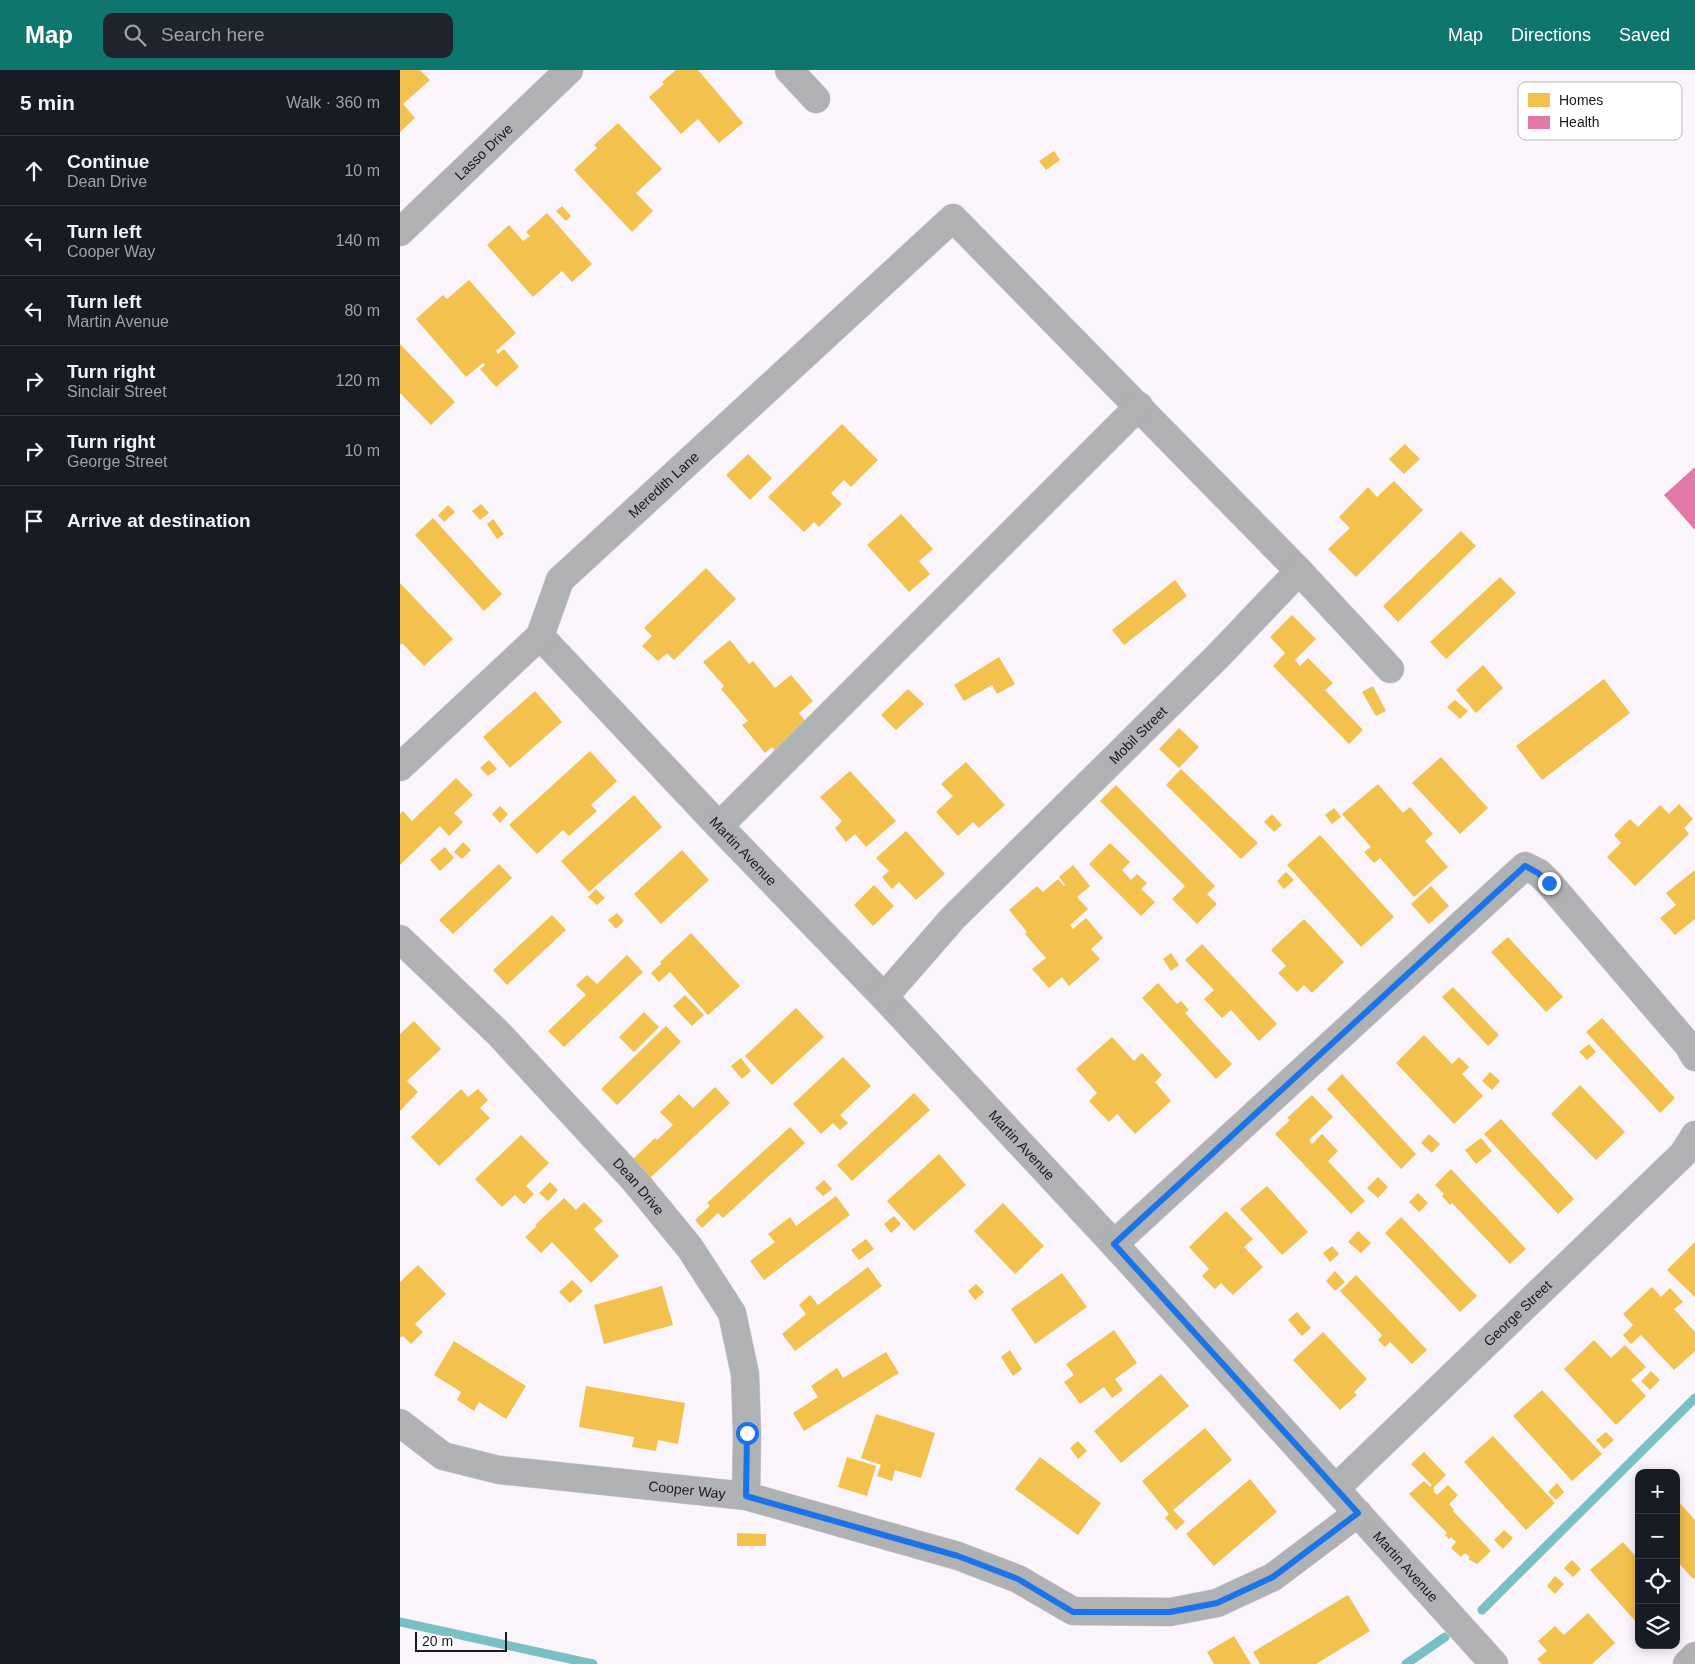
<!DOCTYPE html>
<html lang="en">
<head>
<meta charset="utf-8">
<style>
	body { margin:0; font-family:Helvetica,sans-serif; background:#20242c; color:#f1f3f6 }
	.controls { position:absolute; right:15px; bottom:15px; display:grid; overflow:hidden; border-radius:10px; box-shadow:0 2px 12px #0003 }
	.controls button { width:45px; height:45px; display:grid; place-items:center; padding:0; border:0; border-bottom:1px solid #363941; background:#171b24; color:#f1f3f6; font:25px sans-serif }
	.scale { position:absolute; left:15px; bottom:12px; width:92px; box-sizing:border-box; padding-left:5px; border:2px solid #1d171f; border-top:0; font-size:14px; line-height:18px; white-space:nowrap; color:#1d171f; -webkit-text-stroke:4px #fff; paint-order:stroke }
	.stop { position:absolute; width:15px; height:15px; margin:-11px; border:4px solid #1a73e8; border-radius:50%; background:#fff }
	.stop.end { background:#1a73e8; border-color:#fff; box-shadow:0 1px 5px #0008 }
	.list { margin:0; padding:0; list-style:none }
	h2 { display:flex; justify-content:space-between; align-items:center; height:65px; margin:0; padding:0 20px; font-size:21px }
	h2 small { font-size:16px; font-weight:400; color:#9ea1a6 }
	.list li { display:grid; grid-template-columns:32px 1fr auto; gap:15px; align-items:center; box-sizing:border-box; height:70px; padding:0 20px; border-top:1px solid #363941 }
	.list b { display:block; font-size:19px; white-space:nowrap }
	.list p { margin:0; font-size:16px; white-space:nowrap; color:#9ea1a6 }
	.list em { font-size:16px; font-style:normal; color:#9ea1a6 }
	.icon { flex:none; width:28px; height:28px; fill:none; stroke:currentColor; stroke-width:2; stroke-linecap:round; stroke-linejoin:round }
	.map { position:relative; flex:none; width:1295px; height:1594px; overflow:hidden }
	header { display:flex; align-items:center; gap:30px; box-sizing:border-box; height:70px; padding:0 25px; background:#0f766e; color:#fff }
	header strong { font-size:24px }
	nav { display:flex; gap:28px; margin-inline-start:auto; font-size:18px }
	.search { width:350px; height:45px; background:#20242c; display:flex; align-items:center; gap:12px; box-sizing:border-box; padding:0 18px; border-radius:10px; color:#9ea1a6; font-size:19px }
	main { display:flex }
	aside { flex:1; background:#171b24 }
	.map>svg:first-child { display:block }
	.homes { fill:#f2c14e }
	.health { fill:#e377a8 }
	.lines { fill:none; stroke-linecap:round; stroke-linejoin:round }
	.stream { stroke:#78c0c5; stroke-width:9 }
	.minor-casing { stroke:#d6d1d7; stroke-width:29 }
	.minor { stroke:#afb1b2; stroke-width:28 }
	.route { stroke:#1a73e8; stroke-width:6 }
	.labels { text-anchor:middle; stroke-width:5; stroke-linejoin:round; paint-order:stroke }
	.street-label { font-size:14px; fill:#1d171f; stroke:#fff }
	.key { fill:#fff; stroke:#bbb9bc; stroke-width:1 }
	.key-label { font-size:14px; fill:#1d171f }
</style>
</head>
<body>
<header>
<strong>Map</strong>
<div class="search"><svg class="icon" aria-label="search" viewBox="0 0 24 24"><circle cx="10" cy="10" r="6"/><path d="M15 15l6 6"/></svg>Search here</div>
<nav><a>Map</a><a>Directions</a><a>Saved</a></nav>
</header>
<main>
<aside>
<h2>5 min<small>Walk · 360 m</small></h2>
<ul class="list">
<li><svg class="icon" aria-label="ahead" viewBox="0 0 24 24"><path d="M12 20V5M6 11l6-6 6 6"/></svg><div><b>Continue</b><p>Dean Drive</p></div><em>10 m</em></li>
<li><svg class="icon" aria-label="left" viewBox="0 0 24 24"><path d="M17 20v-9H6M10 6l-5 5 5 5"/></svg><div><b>Turn left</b><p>Cooper Way</p></div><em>140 m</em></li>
<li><svg class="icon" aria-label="left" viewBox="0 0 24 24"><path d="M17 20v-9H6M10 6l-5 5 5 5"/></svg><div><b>Turn left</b><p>Martin Avenue</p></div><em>80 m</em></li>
<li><svg class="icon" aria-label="right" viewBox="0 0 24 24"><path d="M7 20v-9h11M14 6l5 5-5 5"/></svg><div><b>Turn right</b><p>Sinclair Street</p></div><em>120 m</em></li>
<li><svg class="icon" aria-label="right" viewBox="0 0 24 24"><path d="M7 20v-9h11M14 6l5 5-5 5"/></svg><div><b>Turn right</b><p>George Street</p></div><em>10 m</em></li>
<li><svg class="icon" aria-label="arrive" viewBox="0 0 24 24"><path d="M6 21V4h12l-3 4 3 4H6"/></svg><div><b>Arrive at destination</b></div></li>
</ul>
</aside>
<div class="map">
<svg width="1295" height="1594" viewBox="0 0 1295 1594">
	<rect width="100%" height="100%" fill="#faf4fb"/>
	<path class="homes" d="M 0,0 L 20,0 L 30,10 L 3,34 L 15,48 L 0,62 Z
		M 276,0 L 298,0 L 343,53 L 319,73 L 298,49 L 281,64 L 249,27 L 264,14 L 262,12 Z
		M 218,53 L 262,99 L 236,123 L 253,141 L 232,162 L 174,100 L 197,78 L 194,75 Z
		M 654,81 L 660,90 L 646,100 L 639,91 Z
		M 162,136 L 171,146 L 166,151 L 156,141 Z
		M 147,143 L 192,194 L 172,212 L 162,201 L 133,227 L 87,175 L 109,155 L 123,171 L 130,166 L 126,162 Z
		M 69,210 L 116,263 L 96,281 L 98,284 L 104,279 L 119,297 L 96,317 L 80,299 L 85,295 L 83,293 L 66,307 L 16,249 L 43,225 L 47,229 Z
		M 0,274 L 55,332 L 31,355 L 0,323 Z
		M 442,354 L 478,390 L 451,417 L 444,410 L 431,423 L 442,434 L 419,457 L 414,452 L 404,462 L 368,427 Z
		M 1005,374 L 1020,389 L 1004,404 L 989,389 Z
		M 348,384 L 372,408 L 350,430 L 326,405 Z
		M 994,411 L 1023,440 L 956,507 L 928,479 L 950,458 L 939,447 L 968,417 L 977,427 Z
		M 81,434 L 89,443 L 80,450 L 72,441 Z
		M 48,435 L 55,442 L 44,452 L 38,445 Z
		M 501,444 L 533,479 L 519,491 L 530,504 L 509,522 L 467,475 Z
		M 33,448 L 102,524 L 84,541 L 15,465 Z
		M 93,449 L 104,464 L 97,469 L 87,454 Z
		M 1061,461 L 1076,476 L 998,552 L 983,536 Z
		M 306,498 L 336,529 L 274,590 L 267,583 L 258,591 L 242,576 L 252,566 L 244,558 Z
		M 1100,507 L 1116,523 L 1046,589 L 1030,572 Z
		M 775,510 L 787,526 L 724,575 L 712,560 Z
		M 0,513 L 53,569 L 24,596 L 2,573 L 0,575 Z
		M 892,545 L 916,569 L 895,590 L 900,596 L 908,588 L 933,613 L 925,620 L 963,660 L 949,674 L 873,596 L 885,583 L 870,567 Z
		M 330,570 L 349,594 L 353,591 L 375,618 L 391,605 L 413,631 L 399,643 L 410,657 L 378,684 L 372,677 L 365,683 L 342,655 L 348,651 L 321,619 L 324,616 L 303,592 Z
		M 599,587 L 615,614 L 597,624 L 592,615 L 564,631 L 554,615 Z
		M 1083,595 L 1103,618 L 1076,643 L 1056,620 Z
		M 1204,609 L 1230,643 L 1142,710 L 1116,676 Z
		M 973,616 L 986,641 L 976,646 L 962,622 Z
		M 508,619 L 524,634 L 496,660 L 481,645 Z
		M 135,621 L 162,652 L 110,698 L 83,667 Z
		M 1055,630 L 1068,641 L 1060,649 L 1047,637 Z
		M 779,658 L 799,677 L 779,698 L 759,679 Z
		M 190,681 L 217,711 L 191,735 L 197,741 L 169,766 L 163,760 L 137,784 L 109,755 Z
		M 1041,687 L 1088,738 L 1060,764 L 1012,713 Z
		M 89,690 L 97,699 L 88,706 L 80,698 Z
		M 566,692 L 605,735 L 579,758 L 573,752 L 558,766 L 536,742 L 553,726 L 541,714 Z
		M 781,699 L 858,773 L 841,789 L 766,715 Z
		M 450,701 L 496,751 L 466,777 L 455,764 L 446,772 L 435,758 L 442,751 L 420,727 Z
		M 56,708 L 73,725 L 54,743 L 63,752 L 49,766 L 40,756 L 0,795 L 0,744 L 3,741 L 12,751 Z
		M 978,714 L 1003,743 L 1010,737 L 1033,764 L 1025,771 L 1048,797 L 1014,827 L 980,788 L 974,793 L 964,782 L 971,777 L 942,744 Z
		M 716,715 L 815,816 L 807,824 L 817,834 L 797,854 L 772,829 L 785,816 L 700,731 Z
		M 234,725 L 262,757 L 189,822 L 161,791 Z
		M 1279,734 L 1293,749 L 1284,758 L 1289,764 L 1235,816 L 1207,787 L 1221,773 L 1214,765 L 1230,749 L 1238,757 L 1260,735 L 1269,744 Z
		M 100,736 L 108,744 L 100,753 L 92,744 Z
		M 934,738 L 941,747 L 932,754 L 925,745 Z
		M 872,744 L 882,755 L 874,762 L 864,752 Z
		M 506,761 L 545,804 L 516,830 L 499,812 L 492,819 L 482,807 L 489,801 L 476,788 Z
		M 920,765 L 994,847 L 961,877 L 887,795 Z
		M 63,772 L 71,780 L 62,789 L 54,782 Z
		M 710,773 L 730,792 L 722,800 L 731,810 L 737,804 L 747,813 L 741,819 L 755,832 L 741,846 L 689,794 Z
		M 45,777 L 54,788 L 40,801 L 30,790 Z
		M 282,780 L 309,810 L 261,854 L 234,824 Z
		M 99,794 L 112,808 L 53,864 L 39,850 Z
		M 673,795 L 690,816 L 677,827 L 688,839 L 670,855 L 673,859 L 686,848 L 703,868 L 691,879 L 700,889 L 669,916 L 662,907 L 649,918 L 632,899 L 646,888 L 625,864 L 627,862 L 609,840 L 637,816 L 643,822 L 658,809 L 664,816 L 665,815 L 659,807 Z
		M 1295,800 L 1295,849 L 1275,865 L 1260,848 L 1276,835 L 1266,823 Z
		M 886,802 L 894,810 L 884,819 L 877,811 Z
		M 474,815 L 494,836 L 473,856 L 454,835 Z
		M 1031,816 L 1049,836 L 1029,854 L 1011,834 Z
		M 196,819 L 205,828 L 197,835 L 188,827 Z
		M 217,843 L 224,851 L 216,859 L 208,850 Z
		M 152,845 L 166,860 L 107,915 L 93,900 Z
		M 904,849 L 944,892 L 912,923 L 904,915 L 897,922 L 878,903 L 886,896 L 871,880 Z
		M 291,863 L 340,916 L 308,945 L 270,902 L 259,912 L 251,903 L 261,894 L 260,892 Z
		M 1108,867 L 1163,927 L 1146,942 L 1091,882 Z
		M 802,874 L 877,954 L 859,971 L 831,940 L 822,948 L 804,929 L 814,920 L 785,890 Z
		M 771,883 L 779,895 L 771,901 L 763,889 Z
		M 227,885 L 243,902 L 164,977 L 148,961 L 186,925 L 176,915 L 187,905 L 197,914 Z
		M 758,913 L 777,934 L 781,931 L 789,940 L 785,943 L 832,994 L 816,1009 L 742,928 Z
		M 1053,917 L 1099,965 L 1088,976 L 1042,927 Z
		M 285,925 L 304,945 L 292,956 L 273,936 Z
		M 396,938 L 424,967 L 372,1015 L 345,986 Z
		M 244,942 L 259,957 L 234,982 L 219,967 Z
		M 1202,948 L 1275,1028 L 1260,1043 L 1186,962 Z
		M 14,951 L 41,979 L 7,1011 L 18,1022 L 0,1041 L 0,964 Z
		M 266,956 L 281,972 L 217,1035 L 201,1019 Z
		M 1024,965 L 1052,994 L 1059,987 L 1069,997 L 1062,1004 L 1083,1026 L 1054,1054 L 996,993 Z
		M 712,967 L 734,991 L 742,983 L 762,1005 L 755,1012 L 771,1031 L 735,1064 L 717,1044 L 709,1052 L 689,1031 L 697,1023 L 676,999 Z
		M 1189,974 L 1196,982 L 1187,990 L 1179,982 Z
		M 443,987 L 471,1016 L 440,1045 L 448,1053 L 440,1060 L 433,1053 L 421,1064 L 393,1034 Z
		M 341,988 L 351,1001 L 342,1009 L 331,996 Z
		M 1090,1002 L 1100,1011 L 1092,1020 L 1082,1011 Z
		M 942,1004 L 1016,1084 L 1001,1099 L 927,1019 Z
		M 1180,1015 L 1225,1062 L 1196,1090 L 1151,1044 Z
		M 315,1017 L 330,1033 L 250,1108 L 233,1089 L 255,1068 L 257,1070 L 273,1055 L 260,1042 L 279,1024 L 293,1038 Z
		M 61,1019 L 68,1027 L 78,1019 L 88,1030 L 80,1038 L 90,1048 L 39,1096 L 11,1067 Z
		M 514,1023 L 530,1040 L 452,1111 L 437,1095 Z
		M 912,1025 L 933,1047 L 909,1070 L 912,1074 L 922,1064 L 938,1081 L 928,1091 L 965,1131 L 951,1144 L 875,1064 L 890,1050 L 887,1048 Z
		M 1101,1049 L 1174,1129 L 1158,1144 L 1084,1064 Z
		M 390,1057 L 405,1073 L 323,1148 L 318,1143 L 302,1158 L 295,1150 L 310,1136 L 307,1133 Z
		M 1029,1064 L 1040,1074 L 1032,1083 L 1021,1073 Z
		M 121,1065 L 149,1093 L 126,1116 L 134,1124 L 124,1134 L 115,1125 L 102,1137 L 75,1109 Z
		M 1081,1068 L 1092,1081 L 1076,1094 L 1065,1080 Z
		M 539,1084 L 566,1115 L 514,1161 L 487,1131 Z
		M 1051,1099 L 1126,1179 L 1110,1194 L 1052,1133 L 1050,1135 L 1042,1126 L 1044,1124 L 1035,1115 Z
		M 978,1107 L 988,1117 L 978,1128 L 967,1118 Z
		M 424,1110 L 432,1119 L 423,1126 L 415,1118 Z
		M 150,1112 L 158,1120 L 148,1131 L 139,1123 Z
		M 867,1116 L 908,1162 L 882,1185 L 840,1139 Z
		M 1018,1123 L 1028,1133 L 1019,1142 L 1009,1132 Z
		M 436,1126 L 450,1145 L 364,1210 L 350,1191 L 375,1172 L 368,1164 L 390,1147 L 396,1156 Z
		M 164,1128 L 176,1140 L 184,1132 L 203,1151 L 194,1159 L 219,1186 L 191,1213 L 152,1172 L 141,1183 L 125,1167 L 137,1156 L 135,1155 Z
		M 603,1133 L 644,1176 L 615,1204 L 574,1161 Z
		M 826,1141 L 853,1169 L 844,1177 L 863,1197 L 833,1225 L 821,1213 L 815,1219 L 802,1206 L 809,1199 L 789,1177 Z
		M 494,1146 L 501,1154 L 491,1163 L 484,1154 Z
		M 1001,1147 L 1077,1226 L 1060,1242 L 985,1163 Z
		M 958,1161 L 971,1173 L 961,1183 L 948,1172 Z
		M 466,1169 L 474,1179 L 459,1190 L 451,1180 Z
		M 1295,1172 L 1295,1227 L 1267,1200 Z
		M 932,1176 L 939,1184 L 930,1192 L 923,1183 Z
		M 18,1195 L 46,1224 L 15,1254 L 23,1262 L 11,1274 L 3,1266 L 0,1268 L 0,1212 Z
		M 468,1197 L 482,1216 L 395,1281 L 382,1264 L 406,1244 L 399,1235 L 410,1225 L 418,1235 Z
		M 935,1201 L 945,1212 L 935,1221 L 926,1211 Z
		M 662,1203 L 687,1237 L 635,1274 L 611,1239 Z
		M 956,1205 L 1027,1280 L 1012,1294 L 990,1272 L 985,1277 L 978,1270 L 982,1265 L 940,1221 Z
		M 172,1210 L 183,1221 L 170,1233 L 159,1222 Z
		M 576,1214 L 584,1222 L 575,1230 L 568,1221 Z
		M 262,1216 L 273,1255 L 204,1274 L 194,1235 Z
		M 1252,1217 L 1261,1227 L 1270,1218 L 1283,1232 L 1274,1239 L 1295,1262 L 1295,1281 L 1274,1300 L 1241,1265 L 1231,1274 L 1223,1265 L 1233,1255 L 1223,1244 Z
		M 897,1242 L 911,1258 L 902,1266 L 888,1250 Z
		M 714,1260 L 737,1293 L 715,1309 L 723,1320 L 712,1328 L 704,1317 L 680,1334 L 664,1312 L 674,1305 L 666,1294 Z
		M 923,1262 L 967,1309 L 954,1322 L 957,1325 L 940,1340 L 893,1290 Z
		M 1194,1270 L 1211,1288 L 1225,1275 L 1246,1297 L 1231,1310 L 1246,1326 L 1216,1355 L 1164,1299 Z
		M 54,1271 L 126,1316 L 106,1349 L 79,1332 L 74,1341 L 57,1330 L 61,1322 L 34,1305 Z
		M 610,1280 L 622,1299 L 613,1306 L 601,1287 Z
		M 486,1282 L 499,1303 L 404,1361 L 393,1343 L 418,1327 L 411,1316 L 437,1298 L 443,1308 Z
		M 1251,1301 L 1260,1310 L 1250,1320 L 1241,1311 Z
		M 761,1304 L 789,1336 L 721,1393 L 694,1361 Z
		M 186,1316 L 285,1333 L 278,1374 L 258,1370 L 256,1381 L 232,1377 L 234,1367 L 179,1357 Z
		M 1142,1320 L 1202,1384 L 1172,1411 L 1113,1346 Z
		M 476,1344 L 535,1363 L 521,1408 L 495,1400 L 492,1411 L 477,1406 L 481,1395 L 461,1388 Z
		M 805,1358 L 832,1390 L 773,1440 L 785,1452 L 776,1460 L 765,1448 L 769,1444 L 742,1411 Z
		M 1206,1362 L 1214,1370 L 1204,1379 L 1196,1370 Z
		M 1093,1366 L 1155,1433 L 1126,1460 L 1064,1392 Z
		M 678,1371 L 687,1381 L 678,1389 L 670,1378 Z
		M 1024,1382 L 1046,1405 L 1033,1418 L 1035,1420 L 1033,1421 L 1037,1425 L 1048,1415 L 1058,1425 L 1049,1434 L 1054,1440 L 1053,1441 L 1091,1481 L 1077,1494 L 1068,1489 L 1070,1487 L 1065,1483 L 1061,1487 L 1051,1478 L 1056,1472 L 1051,1467 L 1049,1469 L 1045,1465 L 1047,1463 L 1009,1424 L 1024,1411 L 1030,1417 L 1032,1415 L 1011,1394 Z
		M 447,1387 L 476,1396 L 467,1426 L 438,1417 Z
		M 640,1387 L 701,1433 L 678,1465 L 615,1419 Z
		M 850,1409 L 877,1442 L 814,1496 L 786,1464 Z
		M 1157,1413 L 1164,1422 L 1156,1430 L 1148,1422 Z
		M 1278,1431 L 1295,1450 L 1295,1507 L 1293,1509 L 1276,1490 L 1276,1433 Z
		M 1104,1460 L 1113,1468 L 1103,1479 L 1094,1470 Z
		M 337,1463 L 366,1464 L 366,1476 L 337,1476 Z
		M 1223,1472 L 1239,1490 L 1239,1552 L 1237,1553 L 1190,1500 Z
		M 1172,1490 L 1181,1499 L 1173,1507 L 1164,1498 Z
		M 1155,1506 L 1164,1514 L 1155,1524 L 1147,1516 Z
		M 948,1525 L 970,1561 L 916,1594 L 860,1594 L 853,1582 Z
		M 1188,1543 L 1215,1573 L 1192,1594 L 1142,1594 L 1137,1589 L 1147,1581 L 1138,1571 L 1155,1556 L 1164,1565 Z
		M 834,1566 L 851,1594 L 814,1594 L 807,1582 Z"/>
	<path class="health" d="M 1295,397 L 1295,460 L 1264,425 Z"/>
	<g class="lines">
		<path class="stream" d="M 1082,1540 L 1295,1328
			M 0,1552 L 193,1594
			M 1006,1594 L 1045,1567"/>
		<g class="minor-casing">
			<g id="minor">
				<path d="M 389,0 L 416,29"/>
				<path id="s1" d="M 0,162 L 169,0"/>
				<path id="s2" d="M 140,566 L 319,756 L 484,927 L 714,1174 L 1094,1594"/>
				<path id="s3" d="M 0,697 L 140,566 L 160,510 L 553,148 L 899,501"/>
				<path d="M 319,756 L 739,336"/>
				<path id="s4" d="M 0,869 L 99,964 L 235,1111 L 290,1178 L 332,1243 L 345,1304 L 347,1363 L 346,1426"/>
				<path id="s5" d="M 484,927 L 553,848 L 818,586 L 899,501 L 990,599"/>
				<path d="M 714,1174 L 1125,796 L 1139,803 L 1149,813 L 1288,975 L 1295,987"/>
				<path id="s6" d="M 0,1353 L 43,1386 L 99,1400 L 346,1426 L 558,1486 L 618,1509 L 673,1541 L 770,1542 L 817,1533 L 873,1507 L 958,1443"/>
				<path id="s7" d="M 936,1418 L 1283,1084 L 1295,1065"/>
				<path d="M 1287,1594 L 1295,1586"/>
			</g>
		</g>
		<use href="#minor" class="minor"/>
	</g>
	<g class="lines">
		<path class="route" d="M 347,1363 L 346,1426 L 558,1486 L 618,1509 L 673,1542 L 770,1542 L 817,1533 L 873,1507 L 958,1443 L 714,1174 L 1125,796 L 1138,803 L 1149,813"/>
	</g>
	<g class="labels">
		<g class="street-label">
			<text dy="5" stroke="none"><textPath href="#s1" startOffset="116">Lasso Drive</textPath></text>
			<text dy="5" stroke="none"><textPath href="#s3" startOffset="392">Meredith Lane</textPath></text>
			<text dy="5" stroke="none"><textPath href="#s5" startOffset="365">Mobil Street</textPath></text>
			<text dy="5" stroke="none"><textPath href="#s2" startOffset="296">Martin Avenue</textPath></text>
			<text dy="5" stroke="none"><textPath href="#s2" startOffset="701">Martin Avenue</textPath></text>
			<text dy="5" stroke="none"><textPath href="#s4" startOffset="344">Dean Drive</textPath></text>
			<text dy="5" stroke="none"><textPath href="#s7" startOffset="252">George Street</textPath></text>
			<text dy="5" stroke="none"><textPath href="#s6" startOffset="301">Cooper Way</textPath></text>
			<text dy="5" stroke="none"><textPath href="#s2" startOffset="1271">Martin Avenue</textPath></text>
		</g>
	</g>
	<rect x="1118" y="12" width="164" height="58" rx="8" class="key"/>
	<rect x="1128" y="23" width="22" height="14" fill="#f2c14e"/>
	<rect x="1128" y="46" width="22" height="13" fill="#e377a8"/>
	<g class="key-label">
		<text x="1159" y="35">Homes</text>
		<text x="1159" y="57">Health</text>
	</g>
</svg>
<div class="controls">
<button>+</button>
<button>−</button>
<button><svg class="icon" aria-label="locate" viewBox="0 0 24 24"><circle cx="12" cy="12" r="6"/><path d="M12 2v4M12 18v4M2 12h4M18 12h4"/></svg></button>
<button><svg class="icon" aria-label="layers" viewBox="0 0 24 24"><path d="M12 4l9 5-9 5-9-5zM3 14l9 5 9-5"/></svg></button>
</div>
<div class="scale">20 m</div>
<div class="stop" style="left:347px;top:1363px"></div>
<div class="stop end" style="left:1149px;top:813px"></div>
</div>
</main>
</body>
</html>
